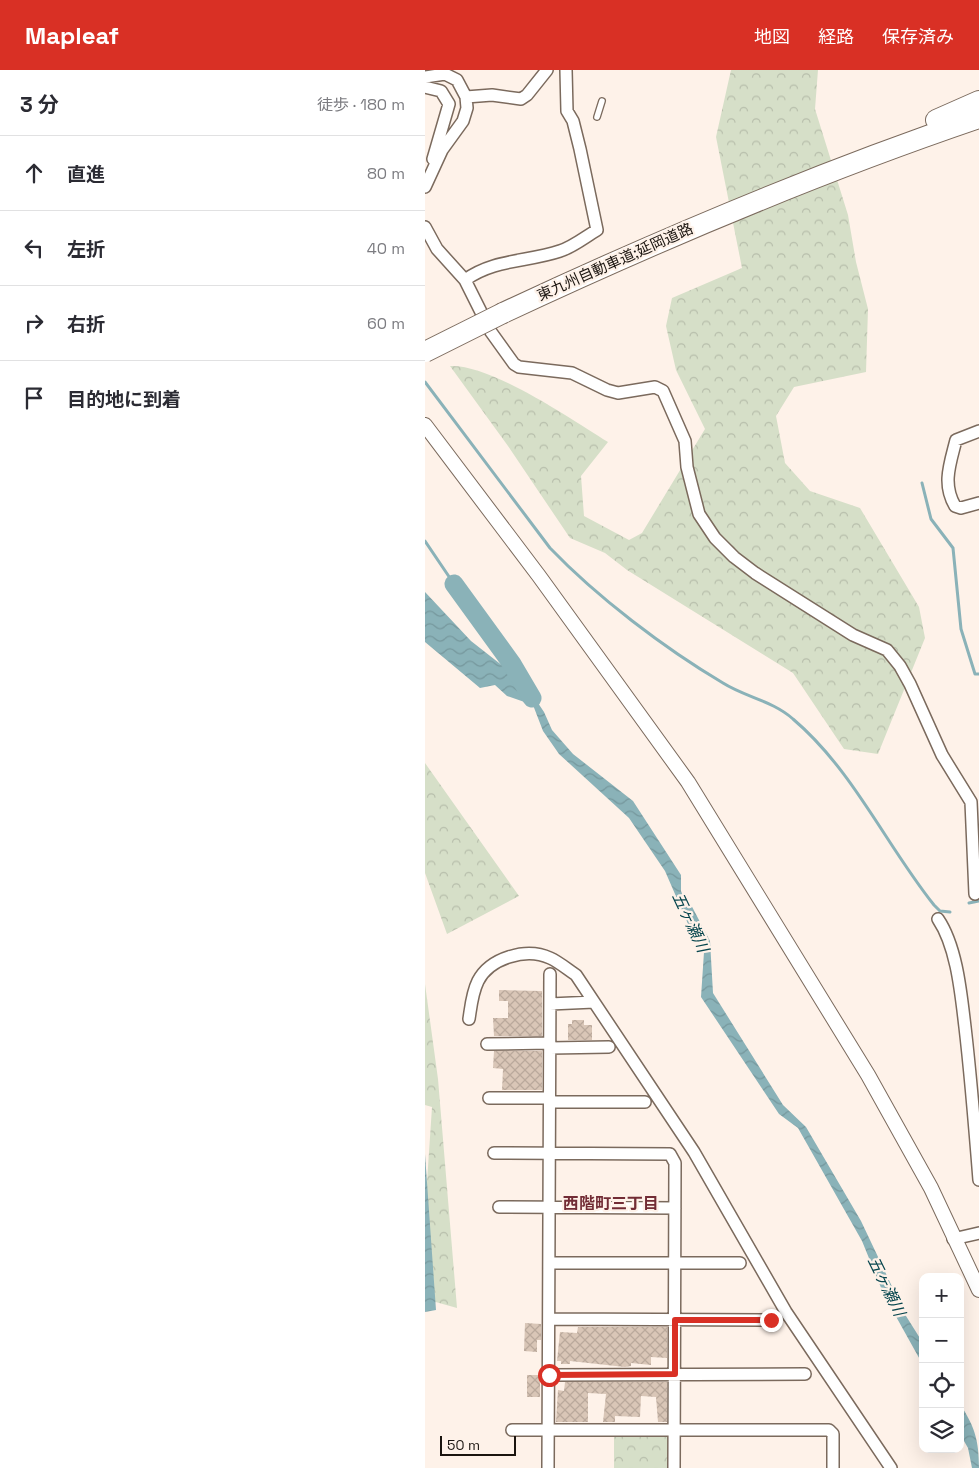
<!DOCTYPE html>
<html lang="ja">
<head>
<meta charset="utf-8">
<style>
	body { margin:0; font-family:"Space Grotesk","Noto Sans JP",sans-serif; background:#f7f7f7; color:#2b2b33 }
	.controls { position:absolute; right:15px; bottom:15px; display:grid; overflow:hidden; border-radius:10px; box-shadow:0 5px 20px #0002 }
	.controls button { width:45px; height:45px; display:grid; place-items:center; padding:0; border:0; border-bottom:1px solid #e1e1e2; background:#fff; color:#2b2b33; font:25px sans-serif }
	.scale { position:absolute; left:15px; bottom:12px; width:76px; box-sizing:border-box; padding-left:5px; border:2px solid #1a140f; border-top:0; font-size:14px; line-height:18px; white-space:nowrap; color:#1a140f; -webkit-text-stroke:4px #fef2e9; paint-order:stroke }
	.stop { position:absolute; width:15px; height:15px; margin:-11px; border:4px solid #d93025; border-radius:50%; background:#fff }
	.stop.end { background:#d93025; border-color:#fff; box-shadow:0 1px 5px #0008 }
	.list { margin:0; padding:0; list-style:none }
	h2 { display:flex; justify-content:space-between; align-items:center; height:65px; margin:0; padding:0 20px; font-size:21px }
	h2 small { font-size:16px; font-weight:400; color:#7c7c81 }
	.list li { display:grid; grid-template-columns:32px 1fr auto; gap:15px; align-items:center; box-sizing:border-box; height:75px; padding:0 20px; border-top:1px solid #e1e1e2 }
	.list b { display:block; font-size:19px; white-space:nowrap }
	.list em { font-size:16px; font-style:normal; color:#7c7c81 }
	.icon { flex:none; width:28px; height:28px; fill:none; stroke:currentColor; stroke-width:2; stroke-linecap:round; stroke-linejoin:round }
	.map { position:relative; flex:none; width:554px; height:1398px; overflow:hidden }
	header { display:flex; align-items:center; gap:30px; box-sizing:border-box; height:70px; padding:0 25px; background:#d93025; color:#fff }
	header strong { font-size:24px }
	nav { display:flex; gap:28px; margin-inline-start:auto; font-size:18px }
	main { display:flex }
	aside { flex:1; background:#fff }
	.map>svg:first-child { display:block }
	.forest { fill:url(#forest-crowns) }
	.water { fill:url(#water-waves) }
	.lines { fill:none; stroke-linecap:round; stroke-linejoin:round }
	.stream { stroke:#8ab2b8; stroke-width:3 }
	.river { stroke:#8ab2b8; stroke-width:19 }
	.building { fill:url(#building-cross-hatch) }
	.service-casing { stroke:#7b6a5d; stroke-width:8 }
	.minor-casing { stroke:#7b6a5d; stroke-width:14 }
	.tertiary-casing { stroke:#7b6a5d; stroke-width:16 }
	.motorway-casing { stroke:#7b6a5d; stroke-width:22 }
	.service { stroke:#fff; stroke-width:5.5 }
	.minor { stroke:#fff; stroke-width:11 }
	.tertiary { stroke:#fff; stroke-width:14 }
	.motorway { stroke:#fff; stroke-width:20 }
	.motorway-bridge-casing { stroke:#7b6a5d; stroke-width:22; stroke-linecap:butt }
	.motorway-bridge { stroke:#fff; stroke-width:20 }
	.route { stroke:#d93025; stroke-width:6 }
	.labels { text-anchor:middle; stroke-width:4.5; stroke-linejoin:round; paint-order:stroke }
	.street-label { font-size:15px; fill:#1a140f; stroke:#fef2e9 }
	.water-label { font-size:16px; font-style:italic; fill:#06454d; stroke:#fef2e9 }
	.neighbourhood-label { font-size:16px; font-weight:bold; fill:#722c35; stroke:#fef2e9 }
</style>
</head>
<body>
<header>
<strong>Mapleaf</strong>
<nav><a>地図</a><a>経路</a><a>保存済み</a></nav>
</header>
<main>
<aside>
<h2>3 分<small>徒歩 · 180 m</small></h2>
<ul class="list">
<li><svg class="icon" aria-label="ahead" viewBox="0 0 24 24"><path d="M12 20V5M6 11l6-6 6 6"/></svg><div><b>直進</b></div><em>80 m</em></li>
<li><svg class="icon" aria-label="left" viewBox="0 0 24 24"><path d="M17 20v-9H6M10 6l-5 5 5 5"/></svg><div><b>左折</b></div><em>40 m</em></li>
<li><svg class="icon" aria-label="right" viewBox="0 0 24 24"><path d="M7 20v-9h11M14 6l5 5-5 5"/></svg><div><b>右折</b></div><em>60 m</em></li>
<li><svg class="icon" aria-label="arrive" viewBox="0 0 24 24"><path d="M6 21V4h12l-3 4 3 4H6"/></svg><div><b>目的地に到着</b></div></li>
</ul>
</aside>
<div class="map">
<svg width="554" height="1398" viewBox="0 0 554 1398">
	<defs>
		<pattern id="forest-crowns" width="20" height="18" patternUnits="userSpaceOnUse" patternTransform="scale(1.25)"><rect width="20" height="18" fill="#d6dfc8"/><path d="M2 6a3 3 0 1 1 6 0M12 15a3 3 0 1 1 6 0" fill="none" stroke="#b7beab"/></pattern>
		<pattern id="water-waves" width="16" height="10" patternUnits="userSpaceOnUse" patternTransform="scale(1.25)"><rect width="16" height="10" fill="#8ab2b8"/><path d="M0 5q4-4 8 0t8 0" fill="none" stroke="#76989d"/></pattern>
		<pattern id="building-cross-hatch" width="8" height="8" patternUnits="userSpaceOnUse" patternTransform="scale(1.25)"><rect width="8" height="8" fill="#d9c6b7"/><path d="M0 0l8 8M0 8l8-8" fill="none" stroke="#baa99c"/></pattern>
	</defs>
	<rect width="100%" height="100%" fill="#fef2e9"/>
	<path class="forest" d="M 306,0 L 393,0 L 390,39 L 423,145 L 431,192 L 443,239 L 441,302 L 369,317 L 351,346 L 360,393 L 385,421 L 435,438 L 494,537 L 500,568 L 453,684 L 419,679 L 368,603 L 202,500 L 180,483 L 145,468 L 83,376 L 25,296 C 66,294 146,349 183,372 L 156,406 L 159,446 L 204,470 L 217,463 L 280,359 L 251,300 L 241,256 L 247,228 L 317,198 L 291,67 Z
		M 0,693 L 94,826 L 22,864 L 0,803 Z
		M 0,914 L 13,1009 L 32,1238 L 0,1229 L 0,1142 L 7,1037 L 0,1035 Z
		M 189,1365 L 244,1365 L 244,1398 L 189,1398 Z"/>
	<path class="water" d="M 0,522 L 46,571 L 83,600 L 109,627 L 119,642 L 127,660 L 148,684 L 208,731 L 256,805 L 256,821 L 261,833 L 264,831 L 285,871 L 288,923 L 358,1035 L 381,1057 L 436,1151 L 481,1246 L 498,1273 L 498,1295 L 459,1225 L 437,1171 L 373,1058 L 354,1044 L 276,927 L 279,882 L 263,854 L 240,801 L 204,748 L 134,684 L 118,661 L 108,635 L 82,626 L 70,615 L 55,618 L 0,572 Z
		M 0,1084 L 11,1240 L 0,1242 Z
		M 535,1334 C 550,1357 554,1371 554,1398 L 547,1398 L 543,1378 L 535,1364 Z"/>
	<g class="lines">
		<path class="stream" d="M 0,312 L 125,478 C 172,527 239,578 298,613 C 320,627 348,631 368,649 C 428,700 461,775 509,835 L 515,841 L 525,842
			M 497,413 L 506,449 L 528,478 L 536,559 L 550,604 L 554,604
			M 0,471 L 29,514
			M 544,833 L 554,831"/>
		<path class="river" d="M 29,514 L 87,594 L 107,628"/>
	</g>
	<path class="building" d="M 74,920 L 117,921 L 117,966 L 69,966 L 68,948 L 83,948 L 83,931 L 74,931 Z
		M 147,950 L 159,950 L 159,955 L 167,955 L 167,970 L 143,970 L 143,954 L 147,954 Z
		M 69,981 L 117,981 L 117,1020 L 77,1020 L 78,999 L 68,998 Z
		M 100,1253 L 116,1254 L 116,1270 L 112,1270 L 112,1282 L 99,1281 Z
		M 153,1257 L 242,1257 L 242,1288 L 226,1287 L 226,1295 L 206,1293 L 206,1296 L 200,1297 L 145,1291 L 145,1294 L 136,1294 L 136,1291 L 132,1291 L 135,1262 L 152,1263 Z
		M 102,1305 L 115,1305 L 115,1327 L 102,1327 Z
		M 140,1312 L 242,1312 L 242,1352 L 233,1352 L 231,1327 L 216,1326 L 215,1347 L 190,1346 L 190,1352 L 178,1352 L 181,1324 L 163,1323 L 163,1352 L 131,1352 L 133,1320 L 139,1321 Z"/>
	<g class="lines">
		<g class="service-casing">
			<path id="service" d="M 172,47 L 177,31"/>
		</g>
		<g class="minor-casing">
			<path id="minor" d="M 0,7 L 20,4 L 32,10 L 41,27 L 42,38 L 38,51 L 17,80 L 0,117
				M 0,17 L 16,21 L 24,34 L 8,89
				M 41,27 L 67,25 L 96,29 L 102,25 L 122,0
				M 0,157 L 12,179 L 40,210 L 66,262 L 89,294 L 94,297 L 147,303 L 182,320 L 193,323 L 230,317 L 238,321 L 260,371 L 262,397 L 274,444 L 290,468 L 309,487 L 330,503 L 428,565 L 462,580 L 475,596 L 485,614 L 517,685 L 546,732 L 550,824
				M 40,210 C 69,189 102,192 135,181 C 148,177 160,167 172,160 L 155,79 L 148,51 L 142,41 L 141,0
				M 554,361 L 531,370 C 525,394 517,414 530,436 L 536,438 L 554,433
				M 513,849 C 532,877 536,924 540,957 C 546,1008 550,1059 554,1110
				M 125,934 L 169,932
				M 44,949 C 46,936 47,923 53,911 C 65,888 101,877 125,888 C 134,892 142,899 151,905 L 269,1082 L 361,1242 L 466,1398
				M 62,974 L 125,973
				M 125,978 L 184,977
				M 64,1028 L 125,1028
				M 125,1032 L 220,1032
				M 69,1083 L 245,1084 L 250,1093 L 249,1398
				M 74,1137 L 250,1138
				M 528,1169 L 554,1163
				M 124,1193 L 315,1193
				M 124,1249 L 346,1250
				M 124,1305 L 380,1304
				M 87,1360 L 404,1360 L 408,1364 L 408,1398
				M 123,1398 L 125,904"/>
		</g>
		<g class="tertiary-casing">
			<path id="tertiary" d="M 0,355 L 114,506 L 263,712 L 443,1005 L 506,1118 L 554,1220"/>
		</g>
		<g class="motorway-casing">
			<path id="motorway" d="M 511,50 L 554,31
				M 78,243 C 234,170 392,103 554,48"/>
		</g>
		<use href="#service" class="service"/>
		<use href="#minor" class="minor"/>
		<use href="#tertiary" class="tertiary"/>
		<use href="#motorway" class="motorway"/>
		<g class="motorway-bridge-casing">
			<path id="motorway-bridge" d="M 0,282 L 78,243"/>
		</g>
		<use href="#motorway-bridge" class="motorway-bridge"/>
	</g>
	<g class="lines">
		<path class="route" d="M 124,1305 L 250,1304 L 250,1250 L 346,1250"/>
	</g>
	<g class="labels">
		<g class="street-label">
			<text transform="translate(190 192) rotate(-24)" y="5">東九州自動車道;延岡道路</text>
		</g>
		<g class="water-label">
			<text transform="translate(266 852) rotate(65)" y="6">五ヶ瀬川</text>
			<text transform="translate(462 1216) rotate(64)" y="6">五ヶ瀬川</text>
		</g>
		<g class="neighbourhood-label">
			<text x="186" y="1139">西階町三丁目</text>
		</g>
	</g>
</svg>
<div class="controls">
<button>+</button>
<button>−</button>
<button><svg class="icon" aria-label="locate" viewBox="0 0 24 24"><circle cx="12" cy="12" r="6"/><path d="M12 2v4M12 18v4M2 12h4M18 12h4"/></svg></button>
<button><svg class="icon" aria-label="layers" viewBox="0 0 24 24"><path d="M12 4l9 5-9 5-9-5zM3 14l9 5 9-5"/></svg></button>
</div>
<div class="scale">50 m</div>
<div class="stop" style="left:124px;top:1305px"></div>
<div class="stop end" style="left:346px;top:1250px"></div>
</div>
</main>
</body>
</html>
